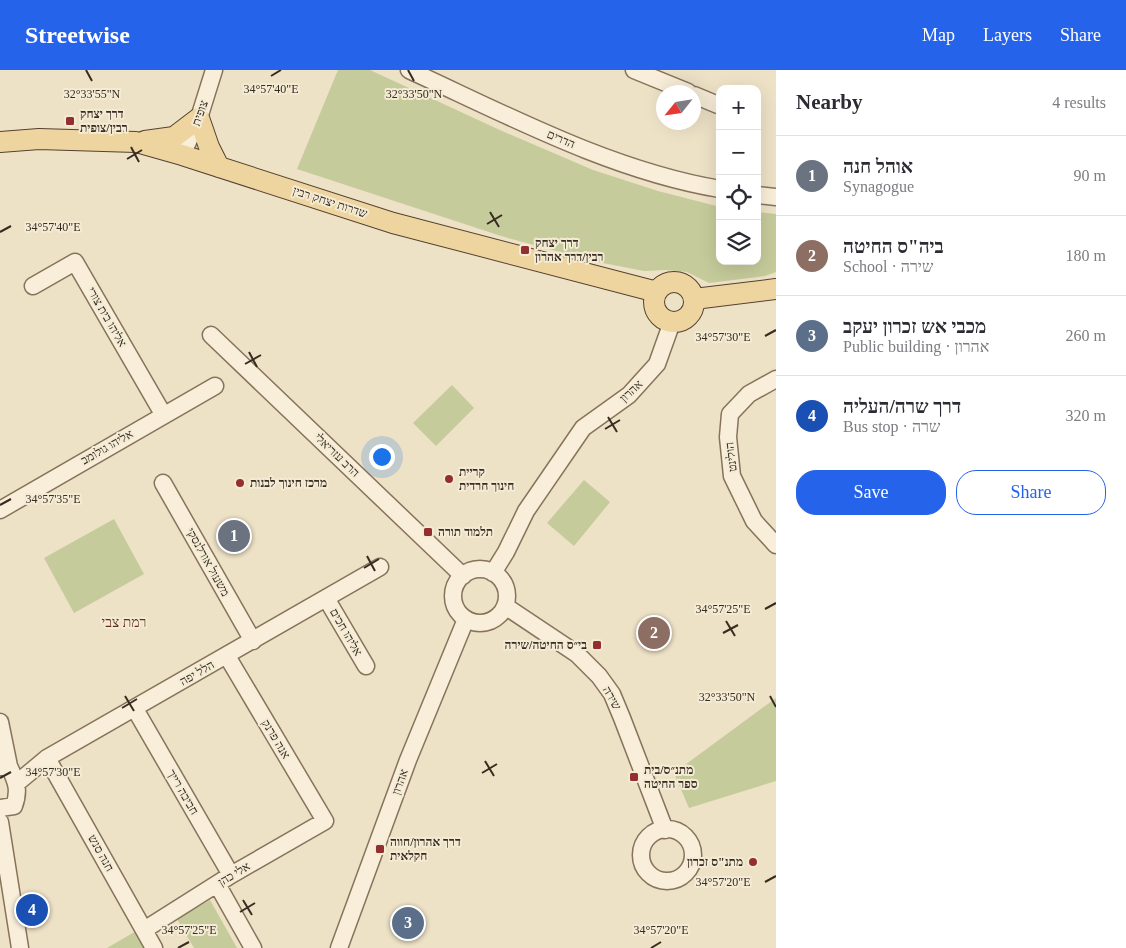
<!DOCTYPE html>
<html lang="en">
<head>
<meta charset="utf-8">
<style>
	body { margin:0; font-family:"Times New Roman","Noto Sans Hebrew",serif; background:#f2f2f3; color:#2b2b33 }
	.controls { position:absolute; right:15px; top:15px; display:grid; overflow:hidden; border-radius:10px; box-shadow:0 5px 20px #0002 }
	.controls button { width:45px; height:45px; display:grid; place-items:center; padding:0; border:0; border-bottom:1px solid #e1e1e2; background:#fff; color:#2b2b33; font:25px sans-serif }
	.compass { position:absolute; left:656px; top:15px; width:45px; height:45px; border-radius:50%; background:#fff; box-shadow:0 5px 20px #0002; rotate:240deg }
	.you { position:absolute; left:381px; top:386px; width:18px; height:18px; margin:-12px; border:4px solid #fff; border-radius:50%; background:#1a73e8; box-shadow:0 0 0 8px #1a73e833 }
	.badge { display:grid; place-items:center; width:32px; height:32px; border-radius:50%; background:#2563eb; color:#fff; font-size:16px; font-weight:700 }
	.pin { position:absolute; translate:-50% -50%; border:2px solid #fff; box-shadow:0 1px 5px #0006 }
	.list { margin:0; padding:0; list-style:none }
	h2 { display:flex; justify-content:space-between; align-items:center; height:65px; margin:0; padding:0 20px; font-size:21px }
	h2 small { font-size:16px; font-weight:400; color:#7c7c81 }
	.list li { display:grid; grid-template-columns:32px 1fr auto; gap:15px; align-items:center; box-sizing:border-box; height:80px; padding:0 20px; border-top:1px solid #e1e1e2 }
	.list b { display:block; font-size:19px; white-space:nowrap }
	.list p { margin:0; font-size:16px; white-space:nowrap; color:#7c7c81 }
	.list em { font-size:16px; font-style:normal; color:#7c7c81 }
	.actions { display:flex; gap:10px; padding:15px 20px }
	.actions a { flex:1; padding:11px 0; border:1px solid #2563eb; border-radius:20px; text-align:center; font-size:18px; color:#2563eb }
	.actions .main { background:#2563eb; color:#fff }
	.icon { flex:none; width:28px; height:28px; fill:none; stroke:currentColor; stroke-width:2; stroke-linecap:round; stroke-linejoin:round }
	.map { position:relative; flex:none; width:776px; height:878px; overflow:hidden }
	header { display:flex; align-items:center; gap:30px; box-sizing:border-box; height:70px; padding:0 25px; background:#2563eb; color:#fff }
	header strong { font-size:24px }
	nav { display:flex; gap:28px; margin-inline-start:auto; font-size:18px }
	main { display:flex }
	aside { flex:1; background:#fff }
	.map>svg:first-child { display:block }
	.green { fill:#c5cb9a }
	.lines { fill:none; stroke-linecap:round; stroke-linejoin:round }
	.minor-casing { stroke:#87735c; stroke-width:19 }
	.major-casing { stroke:#554130; stroke-width:22 }
	.minor { stroke:#f8eed9; stroke-width:16 }
	.major { stroke:#eed5a0; stroke-width:20 }
	.ticks { fill:none; stroke:#382b20; stroke-width:2 }
	.poi-dot { fill:#942f30; stroke:#f4ebd5; stroke-width:2 }
	.labels { text-anchor:middle; stroke-width:4; stroke-linejoin:round; paint-order:stroke }
	.street-label { font-size:12px; fill:#382b20; stroke:#f4ebd5 }
	.poi-label { font-size:12px; font-weight:bold; fill:#382b20; stroke:#f4ebd5; text-anchor:start }
	.neighbourhood-label { font-size:14px; fill:#632e21; stroke:#f4ebd5 }
	.ticks-label { font-size:12px; text-anchor:middle; fill:#382b20; stroke:#f4ebd5; stroke-width:4; stroke-linejoin:round; paint-order:stroke }
</style>
</head>
<body>
<header>
<strong>Streetwise</strong>
<nav><a>Map</a><a>Layers</a><a>Share</a></nav>
</header>
<main>
<div class="map">
<svg width="776" height="878" viewBox="0 0 776 878">
	<rect width="100%" height="100%" fill="#ede1c6"/>
	<path class="green" d="M 338,0 L 370,0 L 502,61 L 593,100 L 658,121 L 720,137 L 720,191 L 757,191 L 757,142 L 776,144 L 776,202 L 765,206 L 709,213 L 687,202 L 666,200 L 644,201 L 593,191 L 501,166 L 297,99 Z
		M 452,315 L 474,338 L 436,376 L 413,353 Z
		M 584,410 L 610,432 L 574,476 L 547,453 Z
		M 114,449 L 144,504 L 74,543 L 44,488 Z
		M 776,628 L 776,711 L 689,738 L 674,703 Z
		M 210,830 L 237,878 L 194,878 L 177,849 Z
		M 138,860 L 148,878 L 107,878 Z"/>
	<g class="lines">
		<g class="minor-casing">
			<path id="minor" d="M 409,0 C 507,45 612,101 720,119
				M 634,0 L 688,22
				M 694,25 L 718,35
				M 182,85 L 199,48 L 214,0
				M 757,125 L 776,127
				M 33,216 L 75,192 L 163,344
				M 211,265 L 463,506
				M 776,309 L 749,324 L 730,344 L 728,367 L 732,406 L 754,451 L 776,475
				M 163,413 L 253,571
				M 0,440 L 215,316
				M453 526a27 27 0 1 1 54 0a27 27 0 1 1-54 0Z
				M 493,503 L 506,482 L 526,441 L 583,358 L 629,325 L 657,294 L 672,252
				M 326,528 L 366,596
				M 505,536 L 577,584 L 599,606 L 612,624 L 622,648 L 665,760
				M 135,639 L 231,805
				M 0,652 L 9,696
				M 47,688 L 154,878
				M 0,697 L 9,696 C 16,711 20,720 14,736 L 0,738
				M 17,713 L 47,688 L 380,497
				M 0,752 L 20,878
				M641 785a26 26 0 1 1 52 0a26 26 0 1 1-52 0Z
				M 217,814 L 253,878
				M 144,860 L 231,805 L 325,751 L 227,586
				M 339,878 L 408,690 L 466,549"/>
		</g>
		<g class="major-casing">
			<path id="major" d="M 145,71 L 174,67 L 199,48 L 209,77 L 219,97
				M 0,72 L 39,69 L 136,72 L 182,85 L 393,153 L 657,222
				M654 232a20 20 0 1 1 40 0a20 20 0 1 1-40 0Z
				M 694,229 L 776,219"/>
		</g>
		<use href="#minor" class="minor"/>
		<use href="#major" class="major"/>
	</g>
	<path class="ticks" d="M 86,0 L 92,11M 408,0 L 414,11M 271,6 L 281,0M 131,77 L 139,92M 127,89 L 142,80M 490,142 L 499,157M 487,154 L 502,145M 0,162 L 11,156M 765,266 L 776,260M 249,282 L 257,297M 245,294 L 261,285M 608,347 L 617,362M 605,359 L 620,350M 0,435 L 11,429M 367,486 L 375,501M 364,498 L 379,489M 765,539 L 776,533M 726,551 L 735,566M 723,563 L 738,555M 125,626 L 134,641M 770,626 L 776,637M 122,638 L 137,629M 485,691 L 494,706M 482,703 L 497,694M 0,708 L 11,702M 765,812 L 776,806M 243,830 L 252,845M 240,842 L 255,833M 178,878 L 189,872M 651,878 L 661,872"/>
	<g class="poi-dot">
		<rect x="65" y="46" width="10" height="10" rx="2.5"/>
		<rect x="520" y="175" width="10" height="10" rx="2.5"/>
		<circle cx="449" cy="409" r="5"/>
		<circle cx="240" cy="413" r="5"/>
		<rect x="423" y="457" width="10" height="10" rx="2.5"/>
		<rect x="592" y="570" width="10" height="10" rx="2.5"/>
		<rect x="629" y="702" width="10" height="10" rx="2.5"/>
		<rect x="375" y="774" width="10" height="10" rx="2.5"/>
		<circle cx="753" cy="792" r="5"/>
	</g>
	<g class="labels">
		<g class="street-label">
			<text transform="translate(200 43) rotate(-70)" y="4">צופית</text>
			<text transform="translate(561 69) rotate(23)" y="4">הדרים</text>
			<text transform="translate(330 132) rotate(18)" y="4">שדרות יצחק רבין</text>
			<text transform="translate(107 247) rotate(60)" y="4">אליהו בית צורי</text>
			<text transform="translate(631 321) rotate(-43)" y="4">אהרון</text>
			<text transform="translate(107 377) rotate(-30)" y="4">אליהו גולומב</text>
			<text transform="translate(337 385) rotate(44)" y="4">הרב עזריאלי</text>
			<text transform="translate(731 387) rotate(-97)" y="4">הולינט</text>
			<text transform="translate(208 492) rotate(61)" y="4">משעול אורלנסקי</text>
			<text transform="translate(346 562) rotate(60)" y="4">אליהו חכים</text>
			<text transform="translate(197 603) rotate(-30)" y="4">הלל יפה</text>
			<text transform="translate(612 628) rotate(61)" y="4">שירה</text>
			<text transform="translate(276 669) rotate(59)" y="4">אנה פרנק</text>
			<text transform="translate(400 712) rotate(-70)" y="4">אהרון</text>
			<text transform="translate(183 722) rotate(60)" y="4">חביבה רייך</text>
			<text transform="translate(101 783) rotate(61)" y="4">חנה סנש</text>
			<text transform="translate(234 804) rotate(-31)" y="4">אלי כהן</text>
		</g>
		<g class="poi-label">
			<text x="80" y="48">דרך יצחק<tspan x="80" dy="14">רבין/צופית</tspan></text>
			<text x="535" y="177">דרך יצחק<tspan x="535" dy="14">רבין/דרך אהרון</tspan></text>
			<text x="459" y="406">קריית<tspan x="459" dy="14">חינוך חרדית</tspan></text>
			<text x="250" y="417">מרכז חינוך לבנות</text>
			<text x="438" y="466">תלמוד תורה</text>
			<text x="587" y="579" text-anchor="end">בי״ס החיטה/שירה</text>
			<text x="644" y="704">מתנ״ס/בית<tspan x="644" dy="14">ספר החיטה</tspan></text>
			<text x="390" y="776">דרך אהרון/חווה<tspan x="390" dy="14">חקלאית</tspan></text>
			<text x="743" y="796" text-anchor="end">מתנ"ס זכרון</text>
		</g>
		<g class="neighbourhood-label">
			<text x="124" y="557">רמת צבי</text>
		</g>
	</g>
	<g class="ticks-label">
		<text x="271" y="23">34°57'40"E</text>
		<text x="92" y="28">32°33'55"N</text>
		<text x="414" y="28">32°33'50"N</text>
		<text x="53" y="161">34°57'40"E</text>
		<text x="723" y="271">34°57'30"E</text>
		<text x="53" y="433">34°57'35"E</text>
		<text x="723" y="543">34°57'25"E</text>
		<text x="727" y="631">32°33'50"N</text>
		<text x="53" y="706">34°57'30"E</text>
		<text x="723" y="816">34°57'20"E</text>
		<text x="189" y="864">34°57'25"E</text>
		<text x="661" y="864">34°57'20"E</text>
	</g>
</svg>
<div class="controls">
<button>+</button>
<button>−</button>
<button><svg class="icon" aria-label="locate" viewBox="0 0 24 24"><circle cx="12" cy="12" r="6"/><path d="M12 2v4M12 18v4M2 12h4M18 12h4"/></svg></button>
<button><svg class="icon" aria-label="layers" viewBox="0 0 24 24"><path d="M12 4l9 5-9 5-9-5zM3 14l9 5 9-5"/></svg></button>
</div>
<svg class="compass" viewBox="-18 -18 36 36"><path d="M0-13l5 13h-10z" fill="#e53935"/><path d="M0 13l5-13h-10z" fill="#7c7c81"/></svg>
<div class="you"></div>
<div class="pin badge" style="left:234px;top:466px;background:#6b7280">1</div>
<div class="pin badge" style="left:654px;top:563px;background:#8d6e63">2</div>
<div class="pin badge" style="left:408px;top:853px;background:#5c6f8a">3</div>
<div class="pin badge" style="left:32px;top:840px;background:#1a4fb4">4</div>
</div>
<aside>
<h2>Nearby<small>4 results</small></h2>
<ul class="list">
<li><span class="badge" style="background:#6b7280">1</span><div><b>אוהל חנה</b><p>Synagogue</p></div><em>90 m</em></li>
<li><span class="badge" style="background:#8d6e63">2</span><div><b>ביה&quot;ס החיטה</b><p>School · שירה</p></div><em>180 m</em></li>
<li><span class="badge" style="background:#5c6f8a">3</span><div><b>מכבי אש זכרון יעקב</b><p>Public building · אהרון</p></div><em>260 m</em></li>
<li><span class="badge" style="background:#1a4fb4">4</span><div><b>דרך שרה/העליה</b><p>Bus stop · שרה</p></div><em>320 m</em></li>
</ul>
<div class="actions"><a class="main">Save</a><a>Share</a></div>
</aside>
</main>
</body>
</html>
